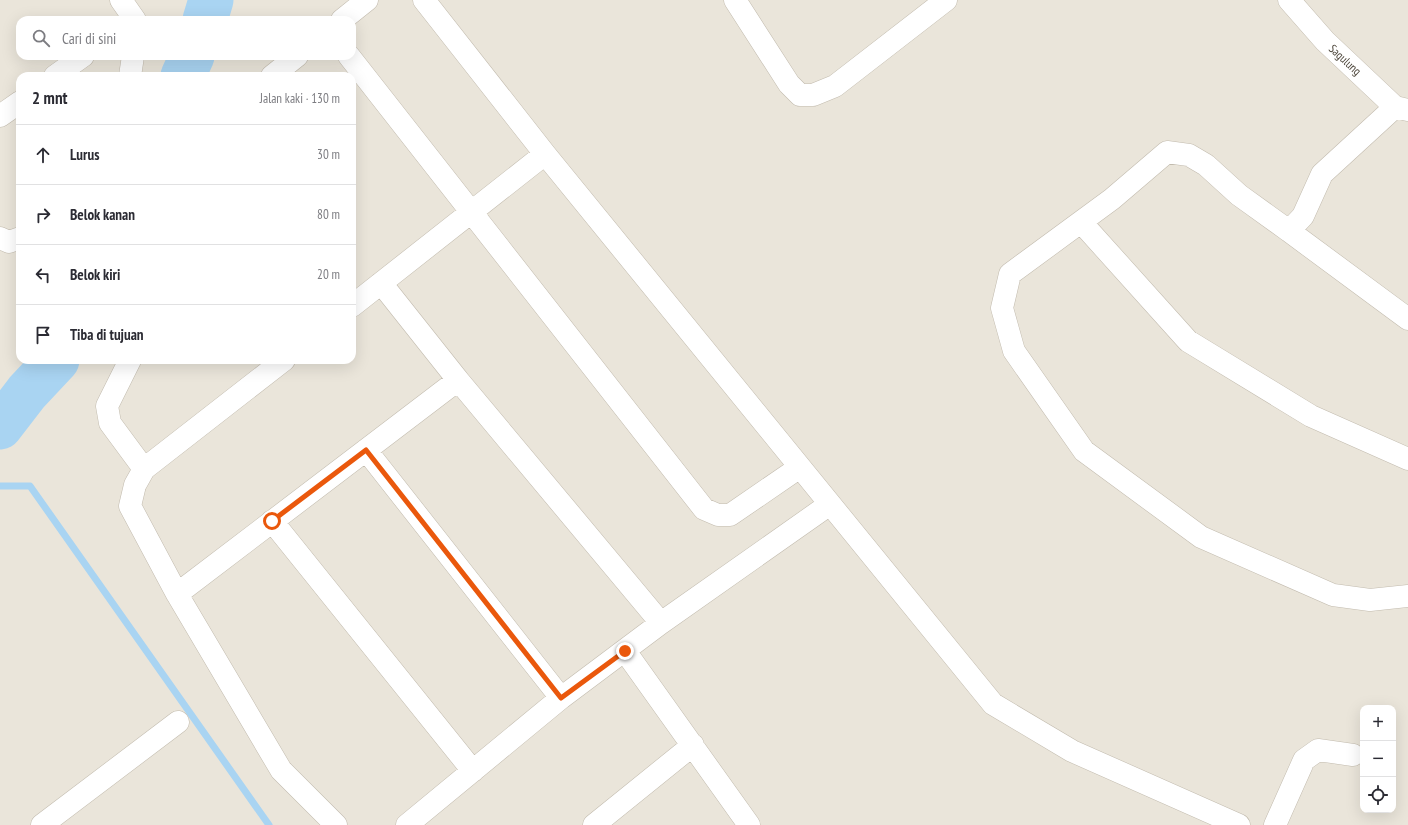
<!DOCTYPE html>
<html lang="id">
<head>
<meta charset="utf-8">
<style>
	body { margin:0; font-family:"PT Sans Narrow",sans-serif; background:#f2f2f3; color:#2b2b33 }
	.controls { position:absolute; right:12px; bottom:12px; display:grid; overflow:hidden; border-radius:8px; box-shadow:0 4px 16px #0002 }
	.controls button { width:36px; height:36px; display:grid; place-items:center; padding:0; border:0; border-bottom:1px solid #e1e1e2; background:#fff; color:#2b2b33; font:20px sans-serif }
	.stop { position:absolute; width:12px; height:12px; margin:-9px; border:3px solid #ea580c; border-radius:50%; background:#fff }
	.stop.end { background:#ea580c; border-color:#fff; box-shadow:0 1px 4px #0008 }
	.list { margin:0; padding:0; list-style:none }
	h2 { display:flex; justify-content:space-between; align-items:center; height:52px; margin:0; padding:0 16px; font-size:17px }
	h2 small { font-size:13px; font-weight:400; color:#7c7c81 }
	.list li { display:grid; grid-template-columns:26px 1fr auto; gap:12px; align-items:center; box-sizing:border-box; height:60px; padding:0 16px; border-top:1px solid #e1e1e2 }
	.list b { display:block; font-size:15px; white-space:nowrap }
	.list em { font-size:13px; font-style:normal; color:#7c7c81 }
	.icon { flex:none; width:22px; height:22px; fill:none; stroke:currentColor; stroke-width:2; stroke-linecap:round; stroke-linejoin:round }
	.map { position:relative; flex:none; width:1408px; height:825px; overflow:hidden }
	.search { position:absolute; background:#fff; box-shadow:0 4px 16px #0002; left:16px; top:16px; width:340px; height:44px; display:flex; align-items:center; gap:10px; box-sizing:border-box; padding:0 14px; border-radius:12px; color:#7c7c81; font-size:15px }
	.panel { position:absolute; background:#fff; box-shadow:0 4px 16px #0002; left:16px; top:72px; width:340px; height:292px; border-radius:12px }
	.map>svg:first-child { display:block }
	.residential { fill:#eae5da; fill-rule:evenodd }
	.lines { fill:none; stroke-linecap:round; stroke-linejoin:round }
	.stream { stroke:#a9d4f2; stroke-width:7 }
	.river { stroke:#a9d4f2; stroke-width:45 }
	.minor-casing { stroke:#c2bbae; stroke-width:23 }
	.minor { stroke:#fff; stroke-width:22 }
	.route { stroke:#ea580c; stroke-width:5 }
	.labels { text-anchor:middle; stroke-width:4; stroke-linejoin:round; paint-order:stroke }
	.street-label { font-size:12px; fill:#4b4439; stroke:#fff }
</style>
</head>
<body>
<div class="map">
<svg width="1408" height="825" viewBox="0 0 1408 825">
	<rect width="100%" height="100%" fill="#f6f3ec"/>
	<path class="residential" d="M 0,0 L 1408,0 L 1408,825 L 0,825 ZM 20,20 L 352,20 L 352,56 L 20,56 ZM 20,76 L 352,76 L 352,360 L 20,360 ZM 1363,708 L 1393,708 L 1393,810 L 1363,810 Z"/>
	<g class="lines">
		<path class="stream" d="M 0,486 L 30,486 L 269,825"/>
		<path class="river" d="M 205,20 L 211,0
			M 183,76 L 192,56
			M 0,427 L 27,392 L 57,360"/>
		<g class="minor-casing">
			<path id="minor" d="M 121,0 L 135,20
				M 424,0 L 545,154 L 993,704 L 1072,751 L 1239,825
				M 735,0 L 789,84 L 800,95 L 813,95 L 835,86 L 946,0
				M 1289,0 L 1325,41 L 1395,107 L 1408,110
				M 342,20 L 367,0
				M 349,56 L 704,509 L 718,515 L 730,515 L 800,467
				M 55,76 L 83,56
				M 130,76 L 133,56
				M 272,76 L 297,56
				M 1395,107 L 1322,174 L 1303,216 L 1289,231 L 1408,319
				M 0,116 L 20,102
				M 1081,222 L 1188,341 L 1311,416 L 1408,459
				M 1289,231 L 1239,195 L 1206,165 L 1189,155 L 1167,152 L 1112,199 L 1010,274 L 1002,308 L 1014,351 L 1084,451 L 1201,537 L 1333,595 L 1370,600 L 1408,596
				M 0,238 L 9,242 L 20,238
				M 381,283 L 458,380 L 661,623 L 561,698 L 407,825
				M 352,306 L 545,154
				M 130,360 L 107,406 L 110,423 L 144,469
				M 284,360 L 144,469 L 135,485 L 130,506 L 177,594 L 281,770 L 336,825
				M 366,450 L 561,698
				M 272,521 L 473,771
				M 177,594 L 458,380
				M 661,623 L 830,504
				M 625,651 L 749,825
				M 42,825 L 178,722
				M 594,825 L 693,745
				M 1275,825 L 1304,760 L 1318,750 L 1353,755"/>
		</g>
		<use href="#minor" class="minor"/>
	</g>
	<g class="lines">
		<path class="route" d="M 272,521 L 366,450 L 561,698 L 625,651"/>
	</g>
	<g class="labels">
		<g class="street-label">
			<text transform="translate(1345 60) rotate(43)" y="4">Sagulung</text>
		</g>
	</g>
</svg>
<div class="controls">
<button>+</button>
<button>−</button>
<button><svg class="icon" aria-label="locate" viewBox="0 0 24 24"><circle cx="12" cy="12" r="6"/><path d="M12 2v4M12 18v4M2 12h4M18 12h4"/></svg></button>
</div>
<div class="stop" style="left:272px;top:521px"></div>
<div class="stop end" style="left:625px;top:651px"></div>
<div class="search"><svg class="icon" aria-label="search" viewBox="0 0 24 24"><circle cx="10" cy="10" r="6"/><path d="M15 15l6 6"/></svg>Cari di sini</div>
<section class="panel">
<h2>2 mnt<small>Jalan kaki · 130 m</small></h2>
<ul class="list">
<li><svg class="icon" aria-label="ahead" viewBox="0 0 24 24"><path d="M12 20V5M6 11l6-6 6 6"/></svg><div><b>Lurus</b></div><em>30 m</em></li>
<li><svg class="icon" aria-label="right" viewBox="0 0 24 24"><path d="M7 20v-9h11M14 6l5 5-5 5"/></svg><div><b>Belok kanan</b></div><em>80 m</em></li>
<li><svg class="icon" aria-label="left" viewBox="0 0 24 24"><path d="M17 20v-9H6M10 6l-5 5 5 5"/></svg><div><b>Belok kiri</b></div><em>20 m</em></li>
<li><svg class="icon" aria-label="arrive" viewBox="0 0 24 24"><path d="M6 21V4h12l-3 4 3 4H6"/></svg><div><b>Tiba di tujuan</b></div></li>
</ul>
</section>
</div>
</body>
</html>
